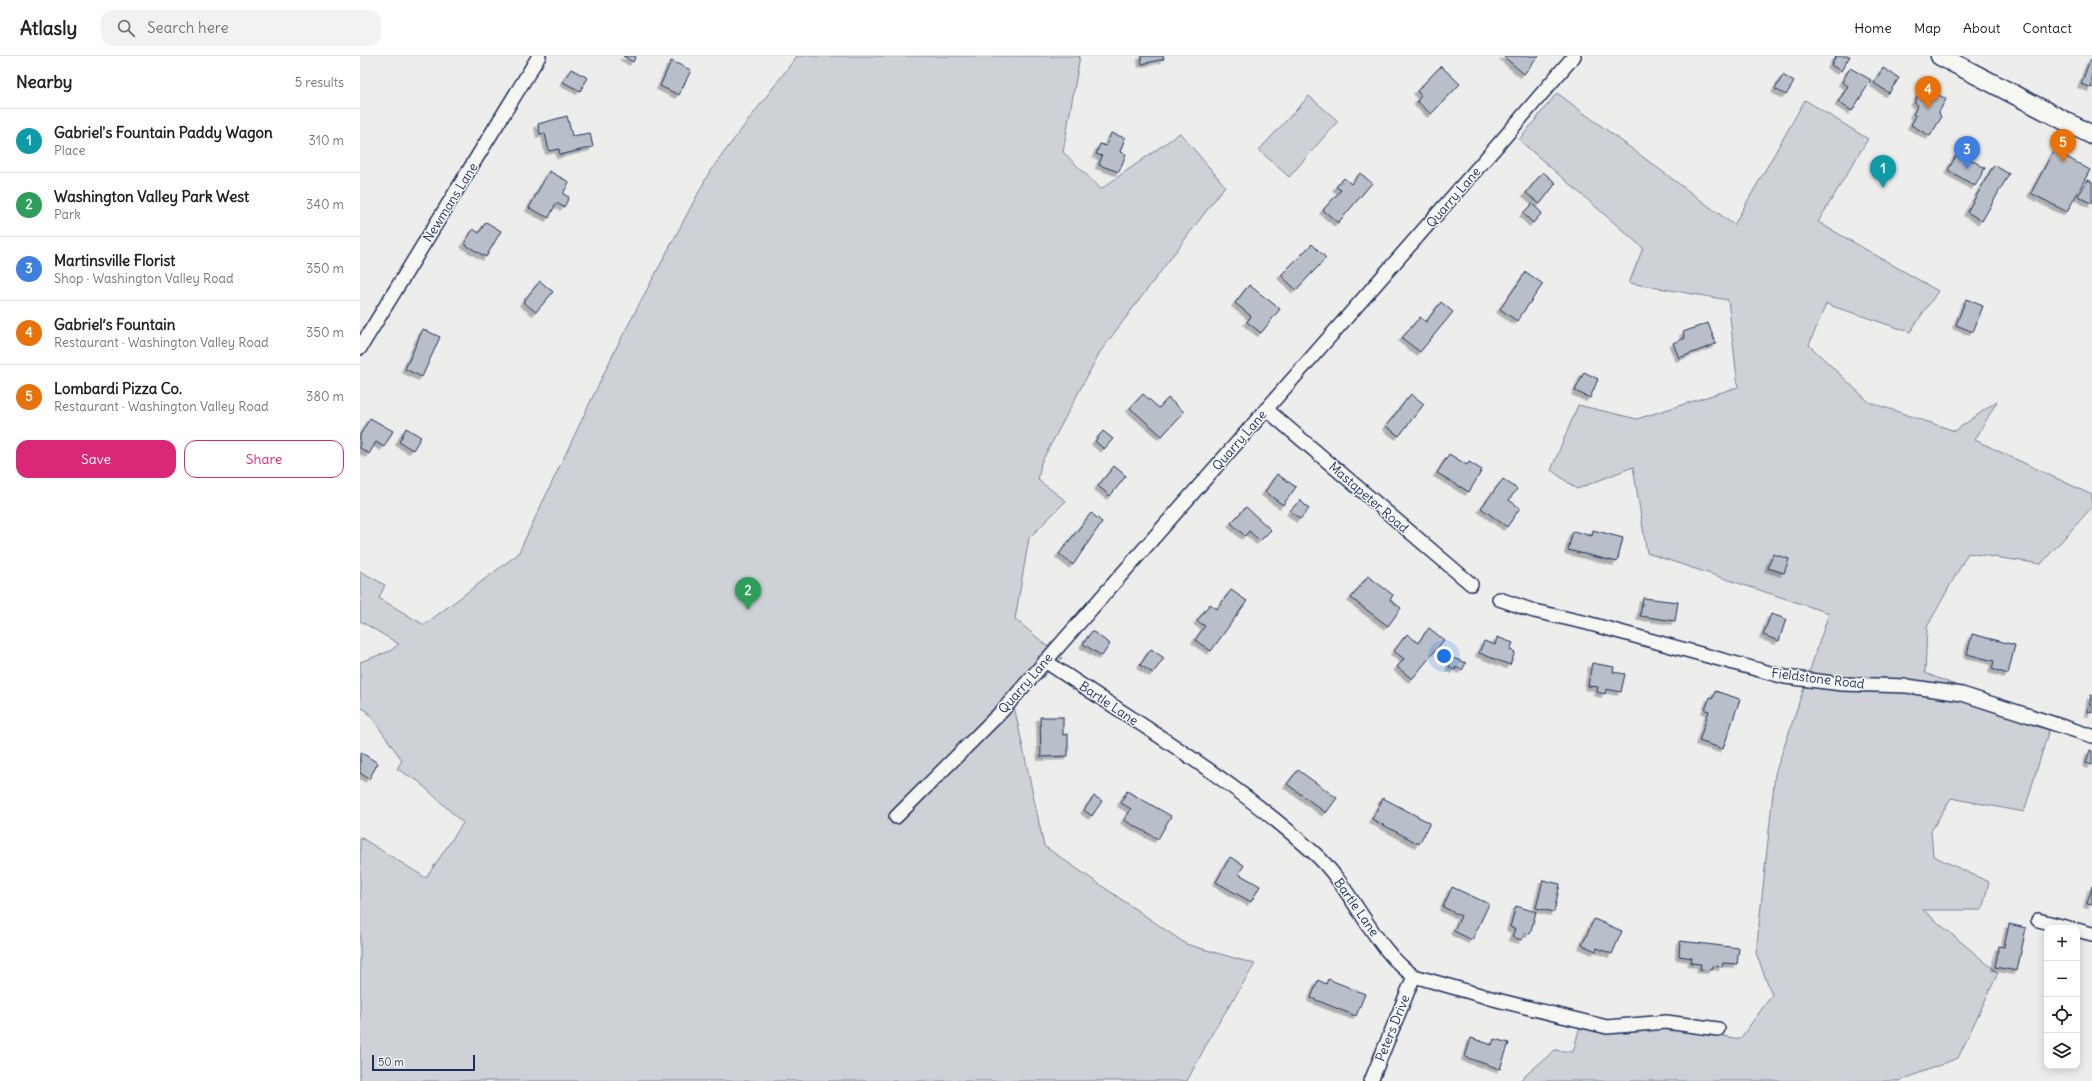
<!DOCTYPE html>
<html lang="en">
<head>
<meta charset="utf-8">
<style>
	body { margin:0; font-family:Delius,sans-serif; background:#f2f2f2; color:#202124 }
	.controls { position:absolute; right:12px; bottom:12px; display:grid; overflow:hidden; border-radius:8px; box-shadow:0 2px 10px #0003 }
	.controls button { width:36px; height:36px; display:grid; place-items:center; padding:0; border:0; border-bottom:1px solid #e0e0e0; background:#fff; color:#202124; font:20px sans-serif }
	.scale { position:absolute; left:12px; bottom:10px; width:103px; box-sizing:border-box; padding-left:4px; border:2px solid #1b2f5e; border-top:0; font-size:11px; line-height:14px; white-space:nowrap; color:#1b2f5e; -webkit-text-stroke:3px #f6f6f2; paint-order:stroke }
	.you { position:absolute; left:1084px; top:600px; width:14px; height:14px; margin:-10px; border:3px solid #fff; border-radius:50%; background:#1a73e8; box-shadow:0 0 0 6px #1a73e833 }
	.badge { display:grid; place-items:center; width:26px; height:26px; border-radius:50%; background:#db2777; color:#fff; font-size:13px; font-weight:700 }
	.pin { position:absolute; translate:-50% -33px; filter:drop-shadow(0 1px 2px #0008) }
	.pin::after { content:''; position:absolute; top:21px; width:14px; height:12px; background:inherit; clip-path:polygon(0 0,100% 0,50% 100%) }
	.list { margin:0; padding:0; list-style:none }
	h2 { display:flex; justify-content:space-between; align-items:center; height:52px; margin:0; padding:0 16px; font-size:17px }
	h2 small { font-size:13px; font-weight:400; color:#757577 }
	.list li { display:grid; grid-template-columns:26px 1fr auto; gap:12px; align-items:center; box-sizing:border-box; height:64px; padding:0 16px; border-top:1px solid #e0e0e0 }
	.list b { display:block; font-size:15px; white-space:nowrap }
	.list p { margin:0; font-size:13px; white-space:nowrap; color:#757577 }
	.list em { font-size:13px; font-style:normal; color:#757577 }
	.actions { display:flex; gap:8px; padding:12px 16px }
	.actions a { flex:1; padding:9px 0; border:1px solid #db2777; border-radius:12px; text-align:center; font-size:14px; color:#db2777 }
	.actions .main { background:#db2777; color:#fff }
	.icon { flex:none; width:22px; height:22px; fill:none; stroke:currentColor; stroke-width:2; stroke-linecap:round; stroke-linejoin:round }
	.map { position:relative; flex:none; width:1732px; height:1025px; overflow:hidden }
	header { display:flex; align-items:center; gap:24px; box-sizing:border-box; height:56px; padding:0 20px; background:#fff; border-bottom:1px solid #e0e0e0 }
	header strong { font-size:19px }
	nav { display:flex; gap:22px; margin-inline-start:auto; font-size:14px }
	.search { width:280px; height:36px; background:#f2f2f2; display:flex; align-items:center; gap:10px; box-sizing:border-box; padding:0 14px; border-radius:12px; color:#757577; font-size:15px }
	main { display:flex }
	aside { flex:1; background:#fff }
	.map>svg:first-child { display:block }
	.green { fill:#ced2d7; stroke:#74809a }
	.building { fill:#b9bfc8; stroke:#1b2f5e; filter:url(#shadow) }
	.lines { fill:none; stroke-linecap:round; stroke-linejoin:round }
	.street-casing { stroke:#1b2f5e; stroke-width:16 }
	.secondary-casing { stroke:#1b2f5e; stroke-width:21 }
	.street { stroke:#f6f6f2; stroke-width:13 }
	.secondary { stroke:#f6f6f2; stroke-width:18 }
	.labels { text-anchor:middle; stroke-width:3; stroke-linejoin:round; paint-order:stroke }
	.street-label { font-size:13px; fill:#1b2f5e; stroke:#f6f6f2 }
</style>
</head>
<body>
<header>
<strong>Atlasly</strong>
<div class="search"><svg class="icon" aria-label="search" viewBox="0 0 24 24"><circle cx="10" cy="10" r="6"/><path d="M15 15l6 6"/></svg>Search here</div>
<nav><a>Home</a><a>Map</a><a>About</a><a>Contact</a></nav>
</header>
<main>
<aside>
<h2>Nearby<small>5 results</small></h2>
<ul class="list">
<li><span class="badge" style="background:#0f9aa8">1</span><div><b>Gabriel's Fountain Paddy Wagon</b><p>Place</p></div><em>310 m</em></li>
<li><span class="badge" style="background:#2e9e5b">2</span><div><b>Washington Valley Park West</b><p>Park</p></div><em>340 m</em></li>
<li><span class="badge" style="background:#3f7fe0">3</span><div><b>Martinsville Florist</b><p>Shop · Washington Valley Road</p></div><em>350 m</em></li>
<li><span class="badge" style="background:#e8710a">4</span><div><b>Gabriel’s Fountain</b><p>Restaurant · Washington Valley Road</p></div><em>350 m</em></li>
<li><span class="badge" style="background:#e8710a">5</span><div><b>Lombardi Pizza Co.</b><p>Restaurant · Washington Valley Road</p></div><em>380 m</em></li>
</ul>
<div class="actions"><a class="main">Save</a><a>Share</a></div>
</aside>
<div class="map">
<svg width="1732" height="1025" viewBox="0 0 1732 1025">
	<defs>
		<filter id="shadow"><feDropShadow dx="-3.5" dy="3.5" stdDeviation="0" flood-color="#0004"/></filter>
	</defs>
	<rect width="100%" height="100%" fill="#edeeec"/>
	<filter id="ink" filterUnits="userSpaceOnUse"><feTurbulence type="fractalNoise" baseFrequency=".025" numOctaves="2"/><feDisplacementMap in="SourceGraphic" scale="8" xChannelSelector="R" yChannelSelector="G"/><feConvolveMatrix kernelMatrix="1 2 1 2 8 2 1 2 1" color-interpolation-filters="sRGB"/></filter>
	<g filter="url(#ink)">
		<path class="green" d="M 437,0 L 720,0 L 703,96 L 741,133 L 820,77 L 865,130 L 740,296 L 681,407 L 678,424 L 706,445 L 669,482 L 655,563 L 702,602 L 654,650 L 684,790 L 826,888 L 895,908 L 853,976 L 827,1025 L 0,1025 L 0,781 L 66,822 L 103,767 L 58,725 L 37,713 L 42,704 L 6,654 L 0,651 L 0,606 L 30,595 L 39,588 L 0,565 L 0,515 L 25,529 L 19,542 L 64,569 L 158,498 L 256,292 L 350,115 Z
			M 1197,37 L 1374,169 L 1445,44 L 1508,83 L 1458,166 L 1578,235 L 1550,276 L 1466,248 L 1449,289 L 1509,346 L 1595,375 L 1637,345 L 1615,384 L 1732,439 L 1732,451 L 1681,508 L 1608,497 L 1567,571 L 1565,617 L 1691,667 L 1664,756 L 1591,742 L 1571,775 L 1573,800 L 1629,826 L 1622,854 L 1563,854 L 1638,917 L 1598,1002 L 1539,1025 L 1159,1025 L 1195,994 L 1213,996 L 1220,970 C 1274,972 1327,972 1380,983 L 1412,939 L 1396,897 L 1415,718 L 1469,557 L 1287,497 L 1273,411 L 1217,433 L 1191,414 L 1218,349 L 1277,363 L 1378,331 L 1368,244 L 1269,227 L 1283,192 L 1159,84 Z
			M 949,40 L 978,65 L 929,121 L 899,94 Z"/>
		<path class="building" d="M 263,0 L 276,0 L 273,6 Z
			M 781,0 L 803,0 L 804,3 L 782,8 Z
			M 1143,0 L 1179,0 L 1164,18 Z
			M 1476,0 L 1490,0 L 1481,15 L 1471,9 Z
			M 1730,4 L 1732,5 L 1732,32 L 1721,28 Z
			M 311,5 L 331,14 L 319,39 L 300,30 Z
			M 1081,10 L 1100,28 L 1071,58 L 1057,45 L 1061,40 L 1057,35 Z
			M 1490,12 L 1511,24 L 1492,55 L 1478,46 L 1488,30 L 1482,26 Z
			M 1523,12 L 1539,22 L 1529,37 L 1514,27 Z
			M 211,13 L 228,22 L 220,35 L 203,26 Z
			M 1423,19 L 1434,26 L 1426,39 L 1415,33 Z
			M 1563,30 L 1586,43 L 1579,56 L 1581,62 L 1570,80 L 1551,69 L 1556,60 L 1553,58 L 1558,49 L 1554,47 Z
			M 207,60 L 212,80 L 230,77 L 233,91 L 200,99 L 199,93 L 189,95 L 185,77 L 180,78 L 178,68 Z
			M 751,77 L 765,82 L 760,96 L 766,98 L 759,116 L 739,109 L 742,100 L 736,98 L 740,88 L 746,90 Z
			M 1694,94 L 1730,114 L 1707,156 L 1671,137 Z
			M 1598,96 L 1625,112 L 1615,130 L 1588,114 Z
			M 1634,109 L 1649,118 L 1622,165 L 1607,156 Z
			M 189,115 L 209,126 L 203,138 L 209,141 L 204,151 L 196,147 L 189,162 L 169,152 Z
			M 1183,116 L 1196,127 L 1180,148 L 1166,137 Z
			M 1000,117 L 1012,127 L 978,167 L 963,154 L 981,134 L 976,131 L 984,122 L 991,128 Z
			M 1728,124 L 1732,126 L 1732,148 L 1718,140 Z
			M 1172,148 L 1182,157 L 1173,167 L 1163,157 Z
			M 126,166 L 141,175 L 126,201 L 104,188 L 113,173 L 119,177 Z
			M 952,188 L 966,202 L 936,234 L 921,219 Z
			M 1166,216 L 1183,228 L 1157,265 L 1140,253 Z
			M 180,225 L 193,236 L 176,256 L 163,246 Z
			M 889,229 L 920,253 L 901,277 L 887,266 L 891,260 L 875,247 Z
			M 1606,243 L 1623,250 L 1613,276 L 1596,269 Z
			M 1081,246 L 1093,256 L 1060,296 L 1042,282 L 1060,261 L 1066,266 Z
			M 1348,267 L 1356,288 L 1319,302 L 1313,287 L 1325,282 L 1323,276 Z
			M 63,273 L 80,281 L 62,321 L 45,313 Z
			M 1224,316 L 1238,323 L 1230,342 L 1215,335 Z
			M 783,338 L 799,352 L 808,342 L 824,356 L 802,380 L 770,352 Z
			M 1051,338 L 1064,348 L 1039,380 L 1026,370 Z
			M 10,362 L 33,375 L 24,391 L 16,386 L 9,398 L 0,392 L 0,379 Z
			M 46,372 L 61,381 L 53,394 L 39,386 Z
			M 743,375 L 753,383 L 744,393 L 735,385 Z
			M 1089,398 L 1107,409 L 1109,406 L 1122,414 L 1109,436 L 1077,417 Z
			M 754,410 L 766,420 L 750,440 L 738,430 Z
			M 917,418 L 936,431 L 923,449 L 905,436 Z
			M 1143,423 L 1157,433 L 1149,444 L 1160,452 L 1147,471 L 1121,452 Z
			M 940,444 L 949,453 L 940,463 L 930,455 Z
			M 886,451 L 911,474 L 900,485 L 889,475 L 885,480 L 871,467 Z
			M 731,457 L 742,466 L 713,509 L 699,498 Z
			M 1233,474 L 1263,482 L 1257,506 L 1208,494 L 1213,475 L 1232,480 Z
			M 1413,498 L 1429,503 L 1424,517 L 1408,512 Z
			M 1008,520 L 1033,539 L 1030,544 L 1041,552 L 1028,570 L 991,542 Z
			M 871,534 L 887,545 L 851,595 L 835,584 L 845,570 L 837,565 L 850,548 L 857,553 Z
			M 1283,542 L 1318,546 L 1315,565 L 1280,560 Z
			M 1411,558 L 1426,563 L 1419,585 L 1403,579 Z
			M 1069,572 L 1084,584 L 1052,623 L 1037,611 L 1044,603 L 1034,595 L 1047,578 L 1058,587 Z
			M 732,575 L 750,588 L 742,600 L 723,588 Z
			M 1612,578 L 1655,589 L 1648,618 L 1632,613 L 1634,605 L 1607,598 Z
			M 1137,581 L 1153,587 L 1150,594 L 1155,596 L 1150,609 L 1119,597 L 1124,585 L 1135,589 Z
			M 791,593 L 804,602 L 793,617 L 780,609 Z
			M 1093,602 L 1106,607 L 1102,614 L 1096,611 L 1095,614 L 1089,611 Z
			M 1232,607 L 1254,611 L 1253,616 L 1265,618 L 1261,636 L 1246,633 L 1245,638 L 1237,636 L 1238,631 L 1228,630 Z
			M 1355,635 L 1380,643 L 1363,693 L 1339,685 L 1349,655 L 1345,654 L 1350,641 L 1353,642 Z
			M 1731,639 L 1732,639 L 1732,657 L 1728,656 Z
			M 680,661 L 703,661 L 703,679 L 708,678 L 708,700 L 681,701 Z
			M 1730,694 L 1732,695 L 1732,709 L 1726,707 Z
			M 0,696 L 18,707 L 9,723 L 0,717 Z
			M 938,714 L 977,742 L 966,757 L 927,728 Z
			M 767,735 L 811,760 L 798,783 L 764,764 L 771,753 L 761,747 Z
			M 734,740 L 742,745 L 732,760 L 724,754 Z
			M 1023,742 L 1070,767 L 1059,788 L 1012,763 Z
			M 870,801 L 884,809 L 879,818 L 900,830 L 891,846 L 856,826 Z
			M 1183,824 L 1200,828 L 1194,856 L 1176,852 Z
			M 1732,830 L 1732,849 L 1727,848 Z
			M 1092,831 L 1129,848 L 1112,884 L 1094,875 L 1101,860 L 1083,851 Z
			M 1156,850 L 1176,856 L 1170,878 L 1164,877 L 1162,884 L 1152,881 L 1155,873 L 1150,871 Z
			M 1234,863 L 1262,875 L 1252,898 L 1237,892 L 1236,895 L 1222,889 Z
			M 1649,868 L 1666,872 L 1657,915 L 1635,911 L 1639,890 L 1644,891 Z
			M 1320,885 L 1379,892 L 1377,908 L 1363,907 L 1362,911 L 1353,910 L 1352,914 L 1340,913 L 1341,908 L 1331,907 L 1332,902 L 1319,900 Z
			M 968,923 L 1005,938 L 996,960 L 951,942 L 958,924 L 966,928 Z
			M 1111,982 L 1132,989 L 1134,983 L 1149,987 L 1140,1013 L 1105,1001 Z"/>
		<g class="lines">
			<g class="street-casing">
				<path id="street" d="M 0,292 L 179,0
					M 906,353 L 1111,528
					M 1139,543 L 1174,555 L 1227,567 L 1425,621 L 1482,628 L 1547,630 L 1602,638 L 1732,680
					M 685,605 C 776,666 871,722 953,796 C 992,830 1013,893 1054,920 L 1141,945 L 1247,971 L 1306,966 L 1358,973
					M 536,761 L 642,655 L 1143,83 L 1214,0
					M 1678,864 L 1709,872
					M 1717,874 L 1732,878
					M 1011,1025 L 1054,920"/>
			</g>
			<g class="secondary-casing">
				<path id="secondary" d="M 1580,0 L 1732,79"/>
			</g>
			<use href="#street" class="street"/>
			<use href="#secondary" class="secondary"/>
		</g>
	</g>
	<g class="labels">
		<g class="street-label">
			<text transform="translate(1093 141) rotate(-49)" y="5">Quarry Lane</text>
			<text transform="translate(90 146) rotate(-58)" y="5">Newmans Lane</text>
			<text transform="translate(879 384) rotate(-49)" y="5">Quarry Lane</text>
			<text transform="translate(1009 441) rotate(41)" y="5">Mastapeter Road</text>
			<text transform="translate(1458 622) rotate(7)" y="5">Fieldstone Road</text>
			<text transform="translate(665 627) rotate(-49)" y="5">Quarry Lane</text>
			<text transform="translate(749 647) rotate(34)" y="5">Bartle Lane</text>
			<text transform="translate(997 851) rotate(55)" y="5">Bartle Lane</text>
			<text transform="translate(1032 972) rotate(-68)" y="5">Peters Drive</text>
		</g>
	</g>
</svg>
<div class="controls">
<button>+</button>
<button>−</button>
<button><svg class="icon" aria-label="locate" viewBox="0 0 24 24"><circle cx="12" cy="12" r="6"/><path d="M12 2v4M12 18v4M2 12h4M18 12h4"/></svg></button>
<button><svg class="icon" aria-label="layers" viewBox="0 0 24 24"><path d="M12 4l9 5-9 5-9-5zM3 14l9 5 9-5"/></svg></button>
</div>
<div class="scale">50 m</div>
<div class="you"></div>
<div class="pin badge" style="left:1523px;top:132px;background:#0f9aa8">1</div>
<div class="pin badge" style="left:388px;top:554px;background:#2e9e5b">2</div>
<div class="pin badge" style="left:1607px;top:113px;background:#3f7fe0">3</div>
<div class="pin badge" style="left:1568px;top:53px;background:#e8710a">4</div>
<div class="pin badge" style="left:1703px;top:106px;background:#e8710a">5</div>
</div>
</main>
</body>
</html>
